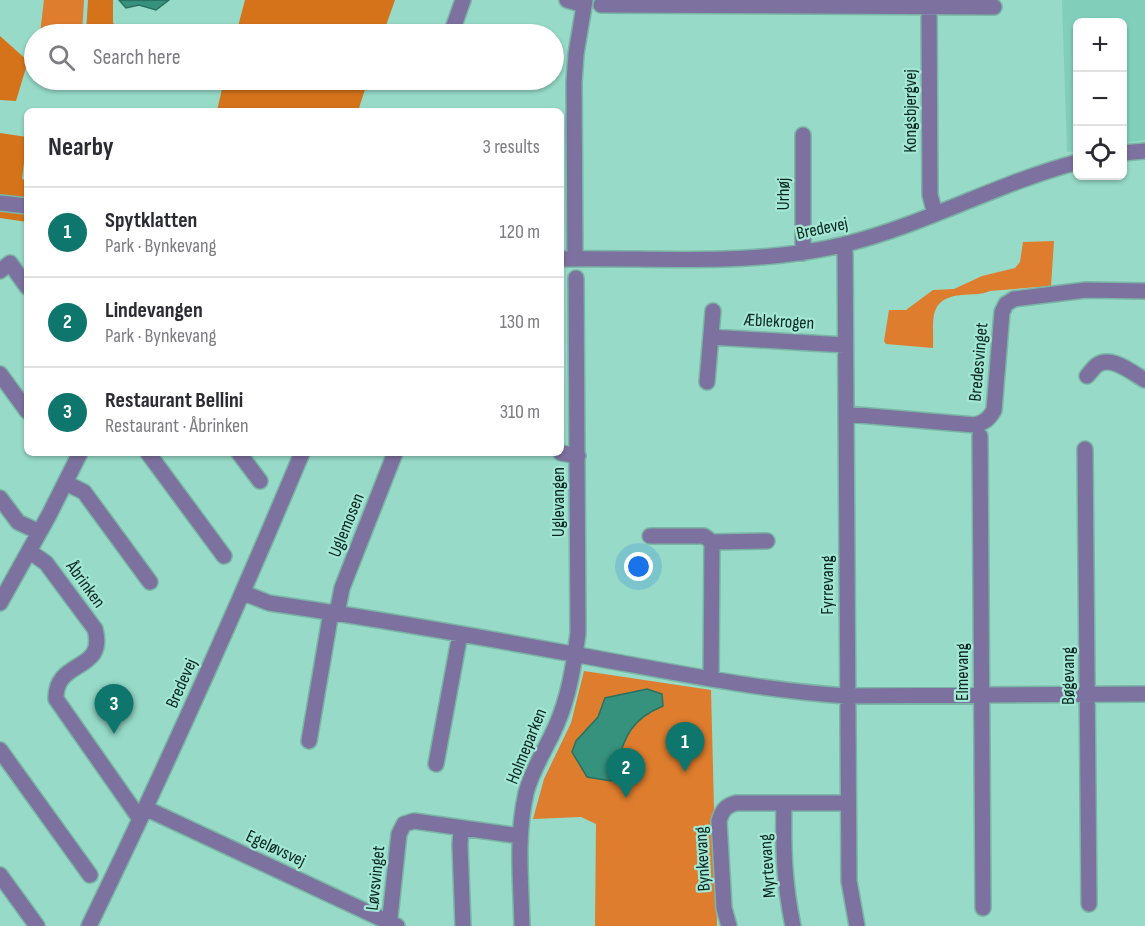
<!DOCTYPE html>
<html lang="en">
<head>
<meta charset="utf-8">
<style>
	body { margin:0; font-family:"Sofia Sans Condensed",sans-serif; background:#f7f7f7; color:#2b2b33 }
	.controls { position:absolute; right:18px; top:18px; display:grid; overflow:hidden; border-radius:9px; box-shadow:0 2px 4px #0004 }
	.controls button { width:54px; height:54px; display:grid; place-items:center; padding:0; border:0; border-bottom:2px solid #e1e1e2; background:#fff; color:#2b2b33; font:30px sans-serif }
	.you { position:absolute; left:639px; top:567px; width:21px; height:21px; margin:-15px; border:4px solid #fff; border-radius:50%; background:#1a73e8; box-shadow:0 0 0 9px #1a73e833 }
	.badge { display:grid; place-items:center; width:39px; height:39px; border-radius:50%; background:#0f766e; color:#fff; font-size:20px; font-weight:700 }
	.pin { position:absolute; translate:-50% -50px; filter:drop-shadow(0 2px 3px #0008) }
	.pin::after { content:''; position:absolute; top:32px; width:21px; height:18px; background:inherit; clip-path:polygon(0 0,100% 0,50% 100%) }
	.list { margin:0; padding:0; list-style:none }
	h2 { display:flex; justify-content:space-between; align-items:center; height:78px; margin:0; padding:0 24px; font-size:26px }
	h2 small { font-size:20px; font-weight:400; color:#7c7c81 }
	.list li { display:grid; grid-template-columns:39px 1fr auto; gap:18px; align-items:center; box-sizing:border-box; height:90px; padding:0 24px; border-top:2px solid #e1e1e2 }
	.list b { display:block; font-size:22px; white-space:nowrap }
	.list p { margin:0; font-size:20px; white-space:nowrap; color:#7c7c81 }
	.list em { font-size:20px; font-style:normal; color:#7c7c81 }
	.icon { flex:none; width:33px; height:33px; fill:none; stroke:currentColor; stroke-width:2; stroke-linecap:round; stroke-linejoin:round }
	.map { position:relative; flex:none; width:1145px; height:926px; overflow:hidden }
	.search { position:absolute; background:#fff; box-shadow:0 2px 4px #0004; left:24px; top:24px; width:540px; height:66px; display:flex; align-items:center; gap:15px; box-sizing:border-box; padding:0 21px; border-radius:33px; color:#7c7c81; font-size:22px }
	.panel { position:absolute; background:#fff; box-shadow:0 2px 4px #0004; left:24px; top:108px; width:540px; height:348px; border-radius:9px }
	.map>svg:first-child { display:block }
	.built { fill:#81cfbb }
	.green { fill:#de7d2e }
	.forest { fill:#d5731b }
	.water { fill:#37927d; stroke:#297160; stroke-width:1.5 }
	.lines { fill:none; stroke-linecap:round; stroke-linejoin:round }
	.minor-casing { stroke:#7ab6a5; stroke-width:18 }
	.minor { stroke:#7d729f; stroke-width:15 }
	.labels { text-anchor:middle; stroke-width:4.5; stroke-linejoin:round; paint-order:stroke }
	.street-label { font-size:18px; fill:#08251e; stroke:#a3e7d4 }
</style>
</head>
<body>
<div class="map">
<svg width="1145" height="926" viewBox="0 0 1145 926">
	<rect width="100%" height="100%" fill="#96dac7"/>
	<path class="built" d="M 1062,0 L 1145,0 L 1145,140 L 1123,143 L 1122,22 L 1078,22 L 1077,151 L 1067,152 Z"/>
	<path class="green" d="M 44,0 L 84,0 L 82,34 L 40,34 Z
		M 1054,241 L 1051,286 L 990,291 C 981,295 972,294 962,295 C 927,298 934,320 933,348 L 886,344 L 884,341 L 889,310 L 906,310 L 933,290 L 954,289 L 982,276 L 1015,268 L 1020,262 L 1023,242 Z
		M 584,671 L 711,690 L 717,926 L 595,926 L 596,824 L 581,817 L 533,819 L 544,779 L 571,723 Z"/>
	<path class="forest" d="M 88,0 L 113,0 L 113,23 L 120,29 L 121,34 L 86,34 Z
		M 245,0 L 395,0 L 383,34 L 236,34 Z
		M 0,36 L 28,61 L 16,101 L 0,100 Z
		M 224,80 L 368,80 L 358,111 L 217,111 Z
		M 0,133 L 27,137 L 22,179 L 27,181 L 27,222 L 0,218 Z"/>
	<path class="water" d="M 119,0 C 135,1 153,0 169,0 L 156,10 L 139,5 L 126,8 Z
		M 647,689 L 662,694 L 663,706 C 624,722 624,744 611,781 L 587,777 L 572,752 L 576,741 L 598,717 L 605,698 Z"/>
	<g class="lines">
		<g class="minor-casing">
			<path id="minor" d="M 567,0 L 584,5
				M 601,5 L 994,7
				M 929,7 L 930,195 L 935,214
				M 451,34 L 463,0
				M 1122,153 L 1145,151
				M 0,203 L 27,206
				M 845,244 L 849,881 L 857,926
				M 803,253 L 803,135
				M 561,259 C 656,257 753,267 846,244 C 926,224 998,183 1078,162
				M 575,259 L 574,82 L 576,54 L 585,0
				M 0,271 L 10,263 L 27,287
				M 711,337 L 845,345
				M 0,374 L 27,411
				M 1087,376 C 1090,373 1093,368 1097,365 C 1112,355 1132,373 1145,380
				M 707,382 L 713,311
				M 846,414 L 975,425 C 985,422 989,419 994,410 L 1002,312 L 1006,304 L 1014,299 L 1086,290 L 1145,291
				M 980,436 L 983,908
				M 1085,449 L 1089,904
				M 148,453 L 224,556
				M 239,453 L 260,481
				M 561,453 L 578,456
				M 66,483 L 84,492 L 150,582
				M 0,498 L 18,522 L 39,532
				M 650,536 L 704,536 L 712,542 L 767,541
				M 29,551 L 46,563 L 95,629 C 107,673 55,658 56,699 L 140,819
				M 244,593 L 269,603 C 372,618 475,636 578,655 C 667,671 757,690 847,696 L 1145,694
				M 0,603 L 49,515 L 80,453
				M 337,613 L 342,588 L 395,453
				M 711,679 L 712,542
				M 309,741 L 331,612
				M 0,750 L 90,875
				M 436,764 L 460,634
				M 784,803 C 783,847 784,883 793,926
				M 145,808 L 397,926
				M 461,828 L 460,845 L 463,926
				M 0,875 L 37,926
				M 89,926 C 165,770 235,613 302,453
				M 389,926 L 399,834 L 404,824 L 414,821 L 520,836
				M 522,926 C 521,882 516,837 526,793 C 532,769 546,749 556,726 C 569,697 574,664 578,633 L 576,278
				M 729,926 L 724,908 L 719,821 C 722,811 725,806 736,803 L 848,803"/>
		</g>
		<use href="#minor" class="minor"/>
	</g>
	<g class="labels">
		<g class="street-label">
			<text transform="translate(910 111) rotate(-90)" y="6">Kongsbjergvej</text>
			<text transform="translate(783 194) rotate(-90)" y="6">Urhøj</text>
			<text transform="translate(822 228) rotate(-12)" y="6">Bredevej</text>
			<text transform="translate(779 321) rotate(3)" y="6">Æblekrogen</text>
			<text transform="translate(978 362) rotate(-85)" y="6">Bredesvinget</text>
			<text transform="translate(558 502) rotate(-90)" y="6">Uglevangen</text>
			<text transform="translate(346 525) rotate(-68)" y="6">Uglemosen</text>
			<text transform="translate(86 584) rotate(54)" y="6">Åbrinken</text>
			<text transform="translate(827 585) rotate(-90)" y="6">Fyrrevang</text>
			<text transform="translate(962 672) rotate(-90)" y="6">Elmevang</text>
			<text transform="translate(1068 676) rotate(-90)" y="6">Bøgevang</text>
			<text transform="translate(181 683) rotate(-66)" y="6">Bredevej</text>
			<text transform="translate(526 746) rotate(-68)" y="6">Holmeparken</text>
			<text transform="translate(276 848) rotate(25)" y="6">Egeløvsvej</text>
			<text transform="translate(702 859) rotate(-93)" y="6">Bynkevang</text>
			<text transform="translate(767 866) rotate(-94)" y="6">Myrtevang</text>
			<text transform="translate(375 878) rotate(-84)" y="6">Løvsvinget</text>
		</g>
	</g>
</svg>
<div class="controls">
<button>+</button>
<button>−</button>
<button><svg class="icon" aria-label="locate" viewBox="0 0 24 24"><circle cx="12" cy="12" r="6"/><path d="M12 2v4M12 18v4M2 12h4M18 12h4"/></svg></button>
</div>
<div class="you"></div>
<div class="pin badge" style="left:685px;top:772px">1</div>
<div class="pin badge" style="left:626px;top:798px">2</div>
<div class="pin badge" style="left:114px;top:734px">3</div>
<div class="search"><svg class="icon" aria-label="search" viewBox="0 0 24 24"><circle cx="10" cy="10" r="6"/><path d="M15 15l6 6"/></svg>Search here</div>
<section class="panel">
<h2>Nearby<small>3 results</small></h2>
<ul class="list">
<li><span class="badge">1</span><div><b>Spytklatten</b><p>Park · Bynkevang</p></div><em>120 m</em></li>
<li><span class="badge">2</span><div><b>Lindevangen</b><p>Park · Bynkevang</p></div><em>130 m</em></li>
<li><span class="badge">3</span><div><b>Restaurant Bellini</b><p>Restaurant · Åbrinken</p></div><em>310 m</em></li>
</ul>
</section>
</div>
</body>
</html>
